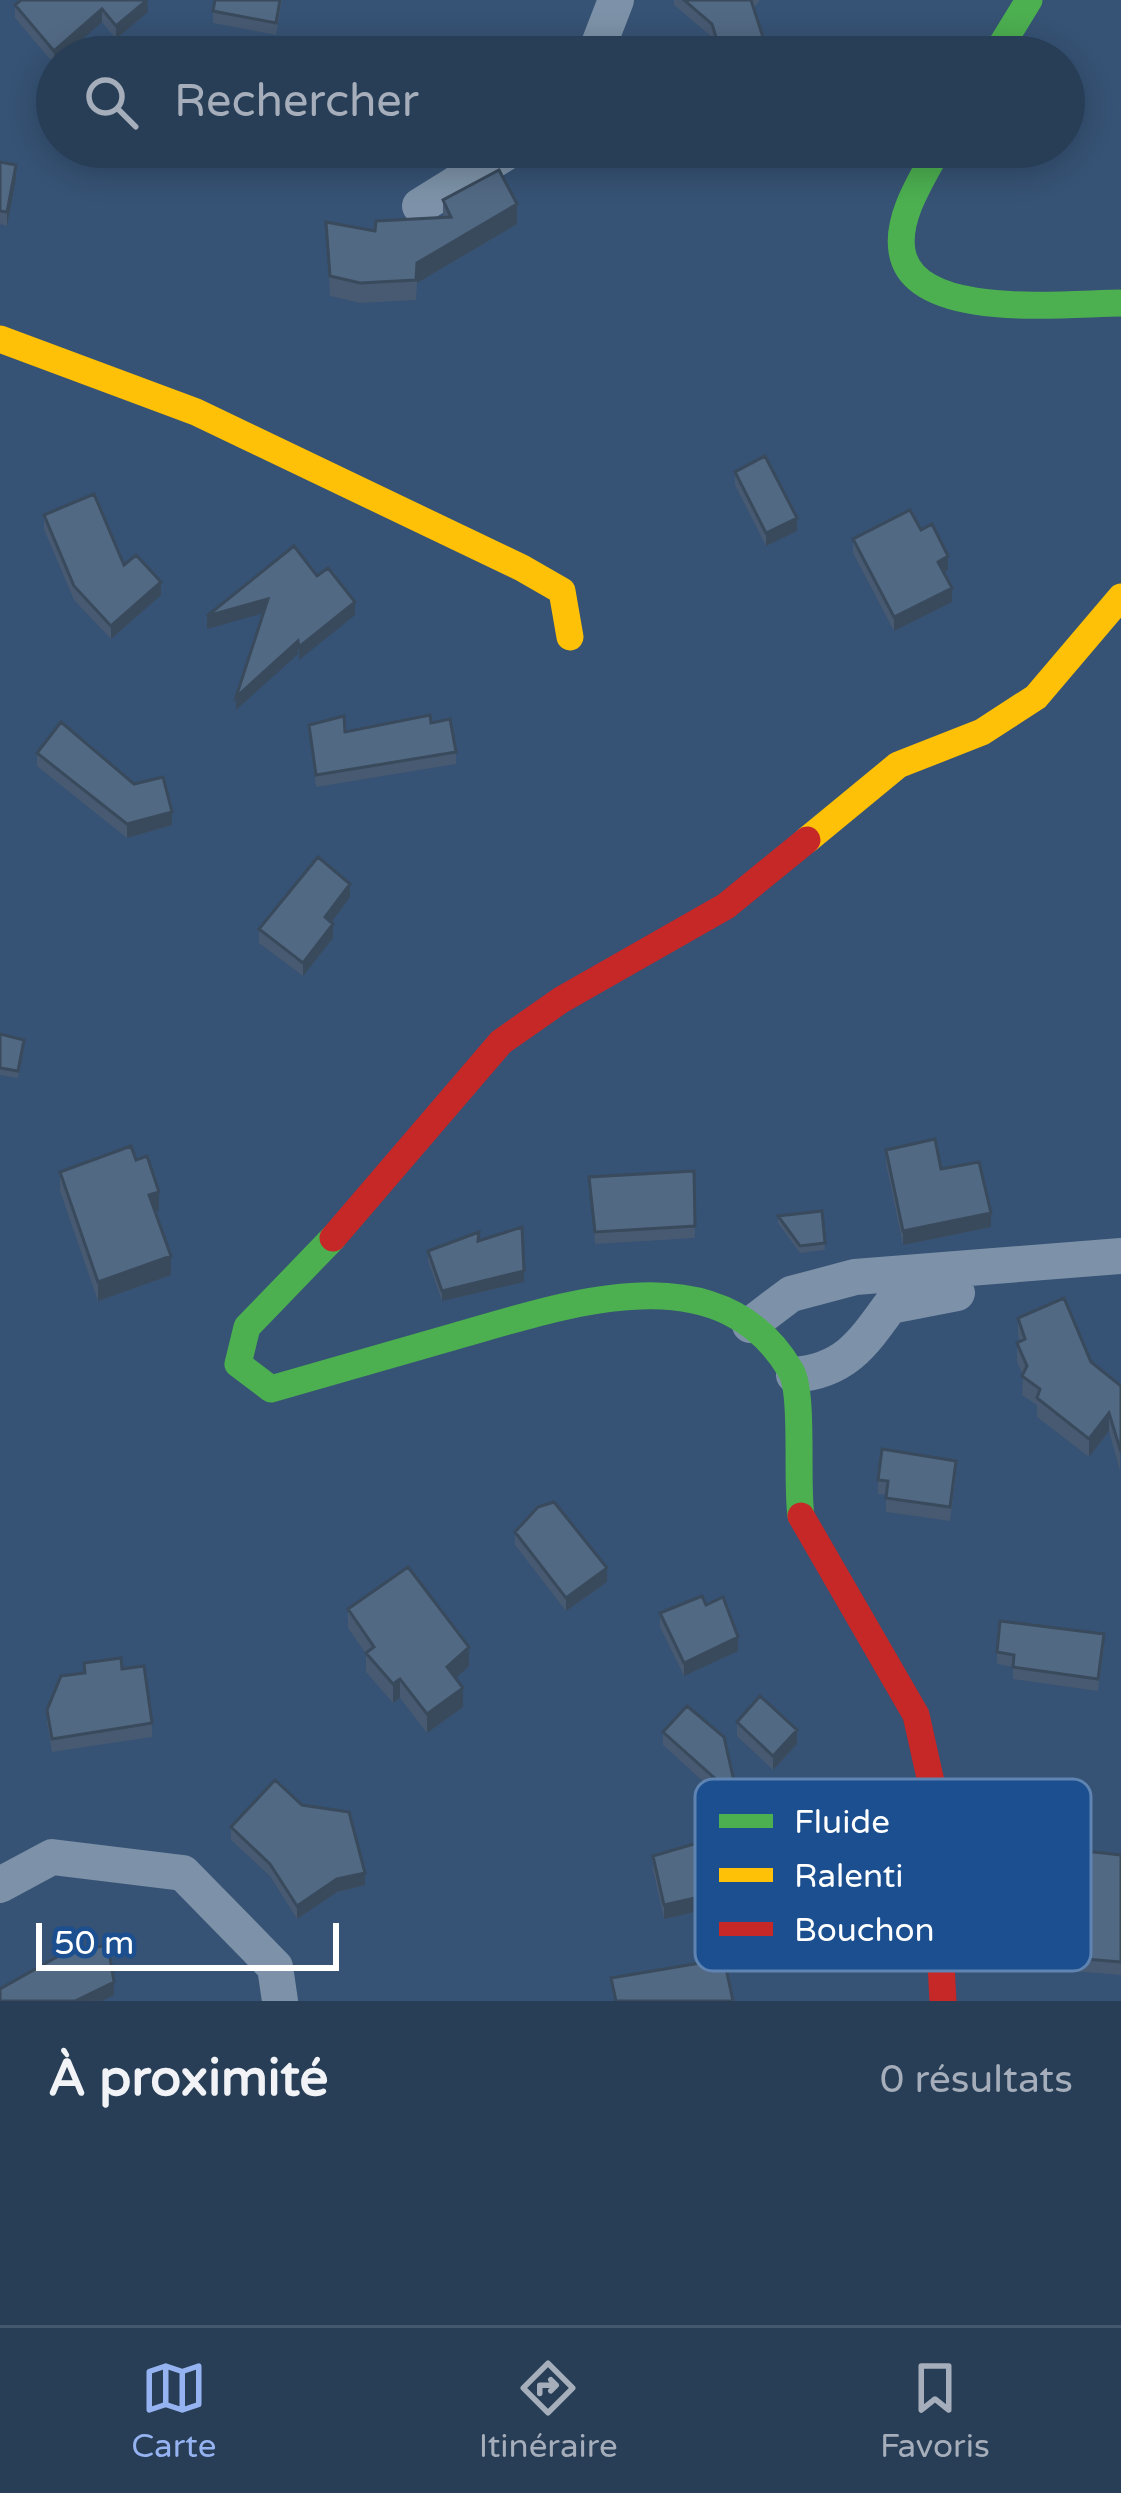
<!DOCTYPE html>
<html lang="fr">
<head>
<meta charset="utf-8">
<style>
	body { margin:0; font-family:"Varela Round",sans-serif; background:#344961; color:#f1f3f6 }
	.scale { position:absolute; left:36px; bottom:30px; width:303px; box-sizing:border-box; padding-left:12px; border:6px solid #fff; border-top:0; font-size:33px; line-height:42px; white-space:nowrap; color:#fff; -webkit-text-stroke:9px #1b4f8f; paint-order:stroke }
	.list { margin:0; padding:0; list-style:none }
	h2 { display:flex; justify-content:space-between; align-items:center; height:156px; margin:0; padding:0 48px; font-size:51px }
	h2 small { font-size:39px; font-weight:400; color:#a5aeba }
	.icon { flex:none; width:66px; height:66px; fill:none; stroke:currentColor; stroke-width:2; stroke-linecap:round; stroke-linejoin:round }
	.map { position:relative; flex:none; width:1121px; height:2001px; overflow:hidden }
	.search { position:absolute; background:#283e57; box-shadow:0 6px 30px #0003; left:36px; right:36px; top:36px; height:132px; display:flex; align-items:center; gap:30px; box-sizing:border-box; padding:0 42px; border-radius:66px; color:#a5aeba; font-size:45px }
	.sheet { height:324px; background:#283e57 }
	nav { display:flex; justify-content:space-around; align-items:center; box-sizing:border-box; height:168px; border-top:3px solid #44576d; background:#283e57; font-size:33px; color:#a5aeba }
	nav a { display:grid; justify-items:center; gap:6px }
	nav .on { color:#95b2f1 }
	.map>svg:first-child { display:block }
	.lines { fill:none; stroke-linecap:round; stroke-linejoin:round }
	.street { stroke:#7d92a8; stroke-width:36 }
	.fast { stroke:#4caf50; stroke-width:27 }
	.slow { stroke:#ffc107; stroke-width:27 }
	.jam { stroke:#c62828; stroke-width:27 }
	.wall { fill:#475a72 }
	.shaded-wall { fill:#394a5c }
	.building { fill:#526984; stroke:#394a5c; stroke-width:3 }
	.key { fill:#1b4f8f; stroke:#5f84b1; stroke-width:3 }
	.key-label { font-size:33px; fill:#fff }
</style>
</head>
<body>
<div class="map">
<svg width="1121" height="2001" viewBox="0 0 1121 2001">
	<rect width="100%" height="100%" fill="#365274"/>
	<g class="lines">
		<path class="street" d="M 594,57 L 616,0
			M 420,206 L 515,147
			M 750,1325 L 791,1294 L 855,1277 L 1121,1256
			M 794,1375 C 844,1371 862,1345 890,1306 L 957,1293
			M 0,1885 L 52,1857 L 183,1873 L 275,1967 L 280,2001"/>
		<path class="fast" d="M 994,57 L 1029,0
			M 939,147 C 924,176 896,216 902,251 C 913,322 1068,303 1121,303
			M 333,1238 L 247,1327 L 238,1364 L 271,1389 C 333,1371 395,1354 456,1336 C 563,1306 719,1248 791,1371 C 804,1393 796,1484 801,1516"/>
		<path class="slow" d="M 0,339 L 196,412 L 522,568 L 562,591 L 570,637
			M 807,840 L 898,765 L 982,732 L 1036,697 L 1121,597"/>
		<path class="jam" d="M 333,1238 L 501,1042 L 561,1000 L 726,906 L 807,840
			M 801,1516 L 916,1715 L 931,1782 L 943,2001"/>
	</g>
	<path class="wall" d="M 282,0 L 276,35 L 213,23 L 213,11 Z
		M 674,0 L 760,0 L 754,8 L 769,57 L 718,57 L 712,37 L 674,5 Z
		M 15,5 L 148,12 L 116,39 L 102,22 L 57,57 L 57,61 L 54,64 L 15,18 Z
		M 0,162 L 16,179 L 7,226 L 0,224 Z
		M 443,200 L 517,224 L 417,283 L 416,300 L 360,303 L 330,296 L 326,222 L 375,231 L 443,218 Z
		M 735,472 L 797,531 L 766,546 L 735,485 Z
		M 44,515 L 124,565 L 161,595 L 111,639 L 74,600 L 44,529 Z
		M 921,530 L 948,570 L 944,573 L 952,602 L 894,631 L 853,553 L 853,539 Z
		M 431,723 L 456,752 L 456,764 L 316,787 L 309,725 L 345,732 Z
		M 37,753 L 172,825 L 127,838 L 37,766 Z
		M 350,897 L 331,922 L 333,938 L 303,976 L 259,943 L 259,929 Z
		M 0,1034 L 24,1047 L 18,1078 L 0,1075 Z
		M 886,1150 L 941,1169 L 991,1227 L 903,1245 L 886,1164 Z
		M 136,1160 L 159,1211 L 156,1212 L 171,1275 L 98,1301 L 60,1191 L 60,1172 Z
		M 694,1171 L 695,1238 L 595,1244 L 589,1177 Z
		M 822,1211 L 825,1250 L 800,1253 L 778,1223 L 778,1216 Z
		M 479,1240 L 524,1282 L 442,1301 L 428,1261 L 428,1251 Z
		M 1018,1318 L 1091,1362 L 1121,1386 L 1120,1471 L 1109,1431 L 1089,1457 L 1037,1417 L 1037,1405 L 1022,1395 L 1023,1375 L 1017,1362 L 1017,1343 L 1020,1342 L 1018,1336 Z
		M 956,1475 L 950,1521 L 886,1512 L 886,1495 L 878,1494 L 878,1480 Z
		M 515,1532 L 607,1582 L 566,1611 L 515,1545 Z
		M 706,1605 L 738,1651 L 684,1676 L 660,1627 L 660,1613 Z
		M 348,1609 L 469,1666 L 455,1678 L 463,1707 L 427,1733 L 400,1698 L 393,1703 L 366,1672 L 366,1654 L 348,1628 Z
		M 1104,1646 L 1098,1691 L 1013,1679 L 1013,1667 L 997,1664 L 997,1652 Z
		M 84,1663 L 122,1669 L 152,1723 L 152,1737 L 52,1752 L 47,1723 L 47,1710 L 84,1673 Z
		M 737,1722 L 797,1744 L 773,1770 L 737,1736 Z
		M 663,1732 L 738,1799 L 738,1813 L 663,1745 Z
		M 231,1827 L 365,1885 L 337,1892 L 297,1919 L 270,1876 L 231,1840 Z
		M 1121,1855 L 1121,1975 L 1061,1970 L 1063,1936 L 1058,1935 L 1058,1922 Z
		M 653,1856 L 757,1898 L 664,1919 L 653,1870 Z"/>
	<path class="shaded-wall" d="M 147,0 L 148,12 L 116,39 L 116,26 Z
		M 102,9 L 102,22 L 62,57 L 57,57 L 57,61 L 54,64 L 54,51 Z
		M 16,165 L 16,179 L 7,226 L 7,212 Z
		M 517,204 L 517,224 L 417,283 L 417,263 Z
		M 797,518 L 797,531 L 766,546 L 766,533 Z
		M 948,556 L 948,570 L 938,576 L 938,562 Z
		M 161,582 L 161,595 L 111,639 L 111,626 Z
		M 952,588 L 952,602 L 894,631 L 894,617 Z
		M 268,599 L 268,612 L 207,629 L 207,616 Z
		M 355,602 L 355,615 L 299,660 L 299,647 Z
		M 298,641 L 298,654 L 236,710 L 236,697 Z
		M 172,812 L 172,825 L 127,838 L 127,824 Z
		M 350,884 L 350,897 L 325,931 L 325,917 Z
		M 333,924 L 333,938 L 303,976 L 303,963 Z
		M 159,1192 L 159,1211 L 149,1214 L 149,1195 Z
		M 991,1213 L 991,1227 L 903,1245 L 903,1231 Z
		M 171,1256 L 171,1275 L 98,1301 L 98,1282 Z
		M 524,1271 L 524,1282 L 442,1301 L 442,1291 Z
		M 1109,1413 L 1109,1431 L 1089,1457 L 1089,1439 Z
		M 607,1568 L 607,1582 L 566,1611 L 566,1598 Z
		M 738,1637 L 738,1651 L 684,1676 L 684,1663 Z
		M 469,1647 L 469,1666 L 447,1686 L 447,1667 Z
		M 400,1679 L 400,1698 L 393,1703 L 393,1684 Z
		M 463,1688 L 463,1707 L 427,1733 L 427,1714 Z
		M 797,1730 L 797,1744 L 773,1770 L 773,1756 Z
		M 365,1873 L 365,1885 L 337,1892 L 297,1919 L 297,1906 L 337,1879 Z
		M 757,1884 L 757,1898 L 664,1919 L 664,1905 Z
		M 867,1939 L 867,1946 L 825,1959 L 825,1952 Z
		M 114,1982 L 114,1995 L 102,2001 L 75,2001 Z"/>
	<path class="building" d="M 21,0 L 147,0 L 116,26 L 102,9 L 54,51 L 15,5 Z
		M 215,0 L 280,0 L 276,23 L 213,11 Z
		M 684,0 L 751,0 L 769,56 L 722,57 L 712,24 Z
		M 0,162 L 16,165 L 7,212 L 0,211 Z
		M 499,170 L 517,204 L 417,263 L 416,280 L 360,283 L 330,276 L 326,222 L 375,231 L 376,221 L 451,217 L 443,200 Z
		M 765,456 L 797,518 L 766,533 L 735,472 Z
		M 94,494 L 124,565 L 136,555 L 161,582 L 111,626 L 74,586 L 44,515 Z
		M 910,510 L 921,530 L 932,524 L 948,556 L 938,562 L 952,588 L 894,617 L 853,539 Z
		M 294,546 L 317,576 L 328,568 L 355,602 L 299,647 L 298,641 L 236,697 L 268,599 L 207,616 Z
		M 430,715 L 431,723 L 450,719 L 456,752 L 316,775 L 309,725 L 344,716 L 345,732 Z
		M 61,722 L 134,784 L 163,777 L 172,812 L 127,824 L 37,753 Z
		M 318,857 L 350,884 L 325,917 L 333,924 L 303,963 L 259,929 Z
		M 0,1034 L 24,1040 L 18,1071 L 0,1068 Z
		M 935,1139 L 941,1169 L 979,1162 L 991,1213 L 903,1231 L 886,1150 Z
		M 131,1146 L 136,1160 L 147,1156 L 159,1192 L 149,1195 L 171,1256 L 98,1282 L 60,1172 Z
		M 694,1171 L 695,1226 L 595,1232 L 589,1177 Z
		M 822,1211 L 825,1243 L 800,1246 L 778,1216 Z
		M 522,1227 L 524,1271 L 442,1291 L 428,1251 L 479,1232 L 478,1241 Z
		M 1064,1298 L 1091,1362 L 1121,1386 L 1121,1452 L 1109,1413 L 1089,1439 L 1037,1398 L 1040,1389 L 1022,1376 L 1027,1366 L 1017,1343 L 1025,1339 L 1018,1318 Z
		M 882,1449 L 956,1461 L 950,1507 L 886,1498 L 888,1481 L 878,1480 Z
		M 554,1502 L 607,1568 L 566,1598 L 515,1532 L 538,1507 Z
		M 408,1567 L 469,1647 L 447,1667 L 463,1688 L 427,1714 L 400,1679 L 393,1684 L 366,1653 L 374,1647 L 348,1609 Z
		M 702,1596 L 706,1605 L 723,1597 L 738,1637 L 684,1663 L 660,1613 Z
		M 1000,1621 L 1104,1634 L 1098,1679 L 1013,1667 L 1014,1655 L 997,1652 Z
		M 121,1658 L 122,1669 L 144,1666 L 152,1723 L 52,1739 L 47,1710 L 61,1676 L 85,1673 L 84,1663 Z
		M 760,1696 L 797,1730 L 773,1756 L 737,1722 Z
		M 687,1706 L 724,1737 L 738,1799 L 663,1732 Z
		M 275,1780 L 302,1805 L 349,1812 L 365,1873 L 337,1879 L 297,1906 L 270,1864 L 231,1827 Z
		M 745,1829 L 757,1884 L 664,1905 L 653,1856 Z
		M 1066,1849 L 1121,1855 L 1121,1962 L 1061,1957 L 1064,1922 L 1058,1922 Z
		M 108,1945 L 114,1982 L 75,2001 L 0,2001 L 0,1989 L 64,1953 Z
		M 724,1959 L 733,2001 L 616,2001 L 611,1978 Z"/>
	<rect x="695" y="1779" width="396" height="192" rx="18" class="key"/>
	<rect x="719" y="1814" width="54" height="14" fill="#4caf50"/>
	<rect x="719" y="1868" width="54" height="14" fill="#ffc107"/>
	<rect x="719" y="1922" width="54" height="14" fill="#c62828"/>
	<g class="key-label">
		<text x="794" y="1833">Fluide</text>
		<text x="794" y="1887">Ralenti</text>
		<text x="794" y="1941">Bouchon</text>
	</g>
</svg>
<div class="scale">50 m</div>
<div class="search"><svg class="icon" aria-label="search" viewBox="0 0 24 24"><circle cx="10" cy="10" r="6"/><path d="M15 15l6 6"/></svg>Rechercher</div>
</div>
<section class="sheet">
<h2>À proximité<small>0 résultats</small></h2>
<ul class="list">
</ul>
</section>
<nav>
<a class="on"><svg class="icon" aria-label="map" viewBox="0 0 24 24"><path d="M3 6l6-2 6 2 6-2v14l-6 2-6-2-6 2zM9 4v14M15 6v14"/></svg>Carte</a>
<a><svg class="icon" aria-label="directions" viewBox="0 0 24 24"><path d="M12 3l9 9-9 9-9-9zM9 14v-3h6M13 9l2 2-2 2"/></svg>Itinéraire</a>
<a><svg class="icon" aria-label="saved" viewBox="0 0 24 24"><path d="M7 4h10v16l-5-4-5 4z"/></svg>Favoris</a>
</nav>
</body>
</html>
